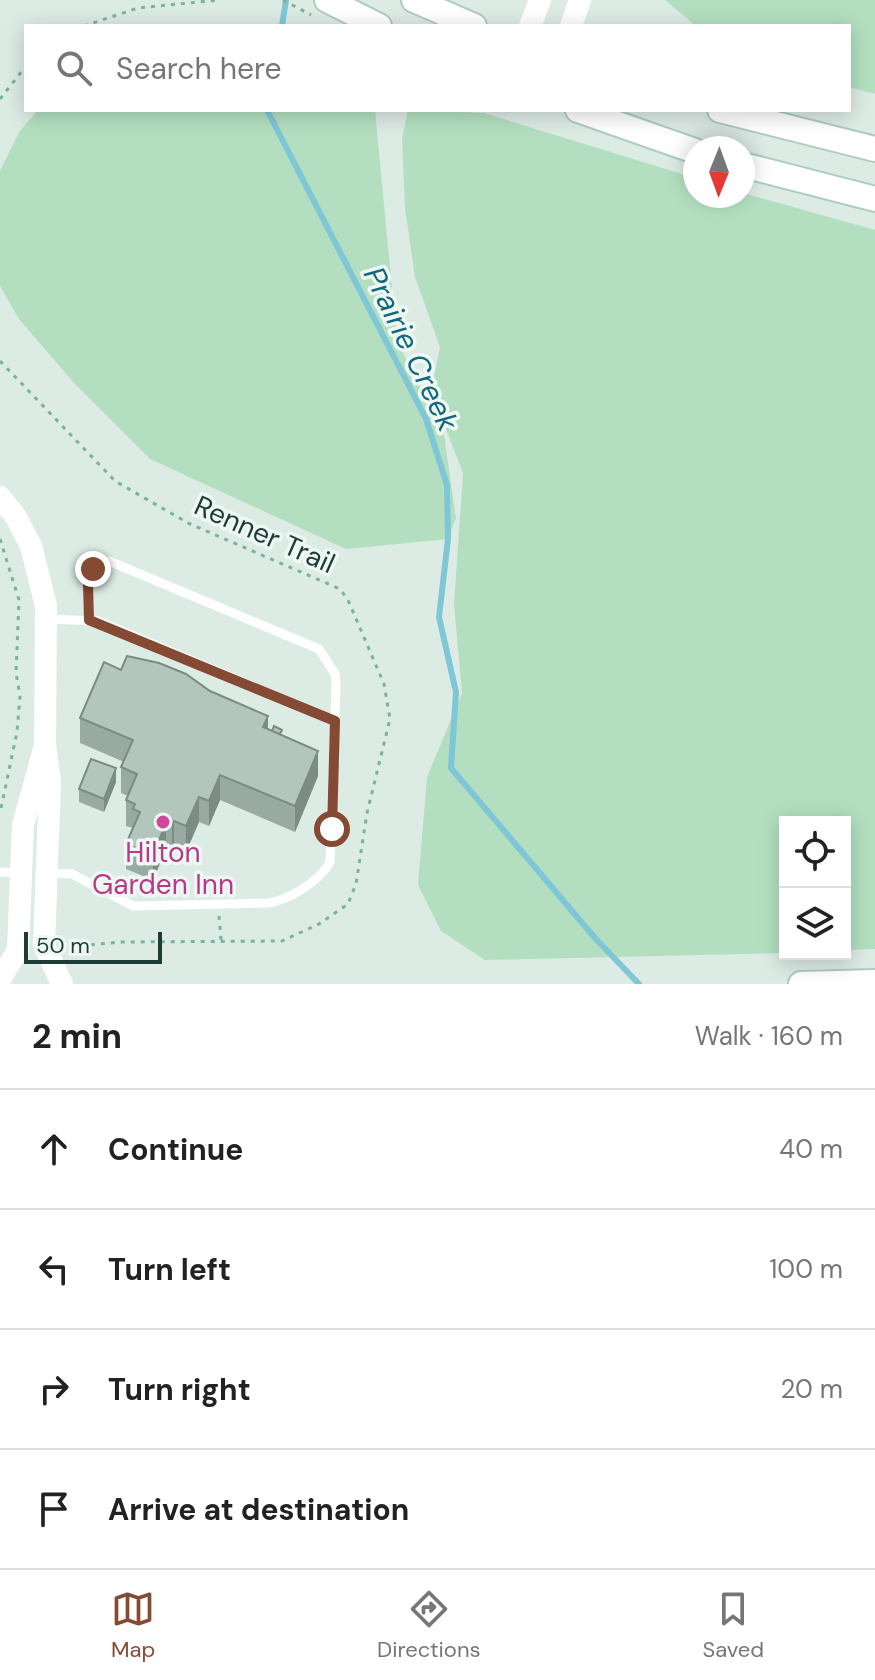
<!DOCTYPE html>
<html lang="en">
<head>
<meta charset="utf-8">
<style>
	body { margin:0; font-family:"DM Sans",sans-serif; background:#f6f6f6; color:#222 }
	.controls { position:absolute; right:24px; bottom:24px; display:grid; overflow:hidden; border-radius:0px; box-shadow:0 4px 20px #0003 }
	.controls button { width:72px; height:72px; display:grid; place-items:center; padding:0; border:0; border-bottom:2px solid #e0e0e0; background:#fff; color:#222; font:40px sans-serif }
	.compass { position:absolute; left:683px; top:136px; width:72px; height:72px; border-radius:50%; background:#fff; box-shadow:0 4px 20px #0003; rotate:181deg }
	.scale { position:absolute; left:24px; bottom:20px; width:138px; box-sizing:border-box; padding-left:8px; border:4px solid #1d3c35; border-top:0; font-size:22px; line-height:28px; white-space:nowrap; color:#1d3c35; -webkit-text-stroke:6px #eef7f3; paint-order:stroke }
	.stop { position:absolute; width:24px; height:24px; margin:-18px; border:6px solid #854a33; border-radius:50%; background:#fff }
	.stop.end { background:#854a33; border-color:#fff; box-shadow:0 2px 8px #0008 }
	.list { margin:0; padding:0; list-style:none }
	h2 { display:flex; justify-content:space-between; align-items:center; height:104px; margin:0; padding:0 32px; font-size:34px }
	h2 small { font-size:26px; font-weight:400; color:#767676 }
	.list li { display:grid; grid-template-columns:52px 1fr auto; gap:24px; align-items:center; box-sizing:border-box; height:120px; padding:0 32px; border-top:2px solid #e0e0e0 }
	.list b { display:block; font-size:30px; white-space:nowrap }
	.list em { font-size:26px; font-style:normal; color:#767676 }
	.icon { flex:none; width:44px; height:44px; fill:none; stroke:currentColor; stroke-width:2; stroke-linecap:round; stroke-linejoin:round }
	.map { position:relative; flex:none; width:875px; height:984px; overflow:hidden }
	.search { position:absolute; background:#fff; box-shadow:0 4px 20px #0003; left:24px; right:24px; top:24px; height:88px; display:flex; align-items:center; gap:20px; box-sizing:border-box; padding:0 28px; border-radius:0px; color:#767676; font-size:30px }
	.sheet { height:584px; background:#fff }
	nav { display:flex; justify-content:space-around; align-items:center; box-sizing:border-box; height:112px; border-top:2px solid #e0e0e0; background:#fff; font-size:22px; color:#767676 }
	nav a { display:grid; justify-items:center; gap:4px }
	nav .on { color:#854a33 }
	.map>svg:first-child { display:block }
	.green { fill:#b3dfc0 }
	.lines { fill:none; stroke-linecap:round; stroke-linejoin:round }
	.stream { stroke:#7fc7d7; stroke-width:6 }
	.secondary-casing { stroke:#afccc2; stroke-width:28 }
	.path { stroke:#7ab2a2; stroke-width:3; stroke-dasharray:4 6; stroke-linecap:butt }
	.service { stroke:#fff; stroke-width:9 }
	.tertiary { stroke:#fff; stroke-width:22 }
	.secondary { stroke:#fff; stroke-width:24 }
	.wall { fill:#99aaa3 }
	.shaded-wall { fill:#7d8b85 }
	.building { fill:#b2c6be; stroke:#7d8b85; stroke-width:2 }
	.route { stroke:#854a33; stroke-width:10 }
	.hotel-dot { fill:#d1479c; stroke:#eef7f3; stroke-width:3 }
	.labels { text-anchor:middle; stroke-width:7; stroke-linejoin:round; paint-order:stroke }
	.street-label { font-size:28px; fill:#1d3c35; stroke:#eef7f3 }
	.hotel-label { font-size:28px; fill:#b23c85; stroke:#eef7f3 }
	.water-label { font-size:30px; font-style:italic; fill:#12687d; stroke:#eef7f3 }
</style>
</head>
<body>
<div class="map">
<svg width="875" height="984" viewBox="0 0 875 984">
	<rect width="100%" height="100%" fill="#ddebe5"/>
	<path class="green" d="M 665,0 L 875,0 L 875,94 L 849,87 L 849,26 L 696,26 Z
		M 38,110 L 375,110 L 397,341 L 444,435 L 456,518 L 448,539 L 346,549 L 150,459 L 74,383 L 19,319 L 0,286 L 0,171 L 19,132 Z
		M 408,110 L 484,113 L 695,178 L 695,196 L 743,196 L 743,193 L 875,230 L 875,949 L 845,950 L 845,822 L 785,822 L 785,953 L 485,960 L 441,931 L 418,885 L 427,777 L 462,693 L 454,604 L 463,473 L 431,391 L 440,347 L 415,277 L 405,208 L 402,139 Z"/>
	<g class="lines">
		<path class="stream" d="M 282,26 L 286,0
			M 267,110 L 426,419 L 447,485 L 448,539 L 439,617 L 456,692 L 451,768 L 595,938 L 639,984"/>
		<g class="secondary-casing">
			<path id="secondary" d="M 327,0 L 379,26
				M 414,0 L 474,26
				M 578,110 L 695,151
				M 720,110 L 875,149
				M 743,165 L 875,199
				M 801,984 L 875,982"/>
		</g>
		<path class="path" d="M 283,0 L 311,15
			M 84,26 L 138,8 L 219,0
			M 0,99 L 26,66
			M 0,361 L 115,481 L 188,523 L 340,589 L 348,600 L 384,684 L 390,719 L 367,813 L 356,884 L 348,904 L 319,924 L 282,941 L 121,942 L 67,947
			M 0,539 L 19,600 L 16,673 L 20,696 L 17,732 L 0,813
			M 219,916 L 221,940"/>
		<path class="service" d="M 47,619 L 98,621 L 335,721
			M 0,872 L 21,873
			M 46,873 L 72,874 L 133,906 L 268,903 C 289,900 320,881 330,862 L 336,684 L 335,674 L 319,649 L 109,561 C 81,567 89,599 89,620"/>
		<path class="tertiary" d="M 530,26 L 540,0
			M 571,26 L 580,0
			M 0,497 L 16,517 L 31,546 L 46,606 L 45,744 L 50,783 L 44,945 L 62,984
			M 0,979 L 18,950 L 23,825 L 44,749"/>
		<use href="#secondary" class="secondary"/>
	</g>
	<path class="wall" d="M 80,718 L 268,729 L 282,735 L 318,776 L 295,832 L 220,800 L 209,826 L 199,822 L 186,852 L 174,847 L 172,851 L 166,849 L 153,880 L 126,869 L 126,844 L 133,828 L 126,826 L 126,800 L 128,796 L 121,793 L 121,767 L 124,762 L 80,743 Z
		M 116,782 L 104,812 L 79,802 L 79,789 Z"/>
	<path class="shaded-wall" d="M 268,716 L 268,741 L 263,727 Z
		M 318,751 L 318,776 L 295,832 L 295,806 Z
		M 116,768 L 116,782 L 104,812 L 104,799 Z
		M 220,775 L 220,800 L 209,826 L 209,801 Z
		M 199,797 L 199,822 L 186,852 L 186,826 Z
		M 174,821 L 174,847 L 172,851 L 172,826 Z
		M 166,823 L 166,849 L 153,880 L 153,855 Z"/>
	<path class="building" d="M 127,656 L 159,663 L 186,674 L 210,691 L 268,716 L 263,727 L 318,751 L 295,806 L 220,775 L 209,801 L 199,797 L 186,826 L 174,821 L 172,826 L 166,823 L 153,855 L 126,844 L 140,812 L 133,809 L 135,804 L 126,800 L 137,774 L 121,767 L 133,740 L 80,718 L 104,662 L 121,670 Z
		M 274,726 L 282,730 L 280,734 L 272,731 Z
		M 91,759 L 116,768 L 104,799 L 79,789 Z"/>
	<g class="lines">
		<path class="route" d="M 93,569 L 88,584 L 89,620 L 335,721 L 332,829"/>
	</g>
	<circle class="hotel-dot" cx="163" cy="822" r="8"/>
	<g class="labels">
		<g class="street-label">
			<text transform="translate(265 534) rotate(24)" y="10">Renner Trail</text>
		</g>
		<g class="hotel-label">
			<text x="163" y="862">Hilton<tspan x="163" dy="32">Garden Inn</tspan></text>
		</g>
		<g class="water-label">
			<text transform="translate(411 349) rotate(64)" y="10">Prairie Creek</text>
		</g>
	</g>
</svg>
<div class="controls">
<button><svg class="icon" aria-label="locate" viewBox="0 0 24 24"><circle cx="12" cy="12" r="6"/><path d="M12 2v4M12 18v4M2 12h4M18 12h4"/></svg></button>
<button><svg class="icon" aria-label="layers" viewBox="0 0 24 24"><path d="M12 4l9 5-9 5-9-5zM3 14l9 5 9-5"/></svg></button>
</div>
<svg class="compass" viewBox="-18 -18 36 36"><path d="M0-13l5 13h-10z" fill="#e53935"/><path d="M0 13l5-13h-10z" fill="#767676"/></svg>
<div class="scale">50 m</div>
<div class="stop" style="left:332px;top:829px"></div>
<div class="stop end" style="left:93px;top:569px"></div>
<div class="search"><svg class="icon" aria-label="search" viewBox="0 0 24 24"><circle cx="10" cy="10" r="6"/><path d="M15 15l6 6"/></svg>Search here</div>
</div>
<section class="sheet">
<h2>2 min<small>Walk · 160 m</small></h2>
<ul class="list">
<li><svg class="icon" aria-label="ahead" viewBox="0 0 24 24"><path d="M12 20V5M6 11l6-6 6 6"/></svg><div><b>Continue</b></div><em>40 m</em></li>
<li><svg class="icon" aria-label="left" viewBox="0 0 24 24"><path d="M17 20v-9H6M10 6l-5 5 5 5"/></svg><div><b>Turn left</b></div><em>100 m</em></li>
<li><svg class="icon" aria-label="right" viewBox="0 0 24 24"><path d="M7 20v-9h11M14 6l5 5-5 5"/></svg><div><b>Turn right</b></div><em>20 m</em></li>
<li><svg class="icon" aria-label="arrive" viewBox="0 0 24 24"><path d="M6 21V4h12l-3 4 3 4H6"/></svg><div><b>Arrive at destination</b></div></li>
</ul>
</section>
<nav>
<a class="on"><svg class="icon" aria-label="map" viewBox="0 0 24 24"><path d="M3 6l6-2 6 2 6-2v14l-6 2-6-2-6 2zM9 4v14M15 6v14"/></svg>Map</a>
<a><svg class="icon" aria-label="directions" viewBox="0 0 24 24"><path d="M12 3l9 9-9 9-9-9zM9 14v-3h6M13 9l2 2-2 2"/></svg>Directions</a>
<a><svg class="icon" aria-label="saved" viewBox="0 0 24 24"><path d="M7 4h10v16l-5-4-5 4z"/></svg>Saved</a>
</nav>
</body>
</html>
